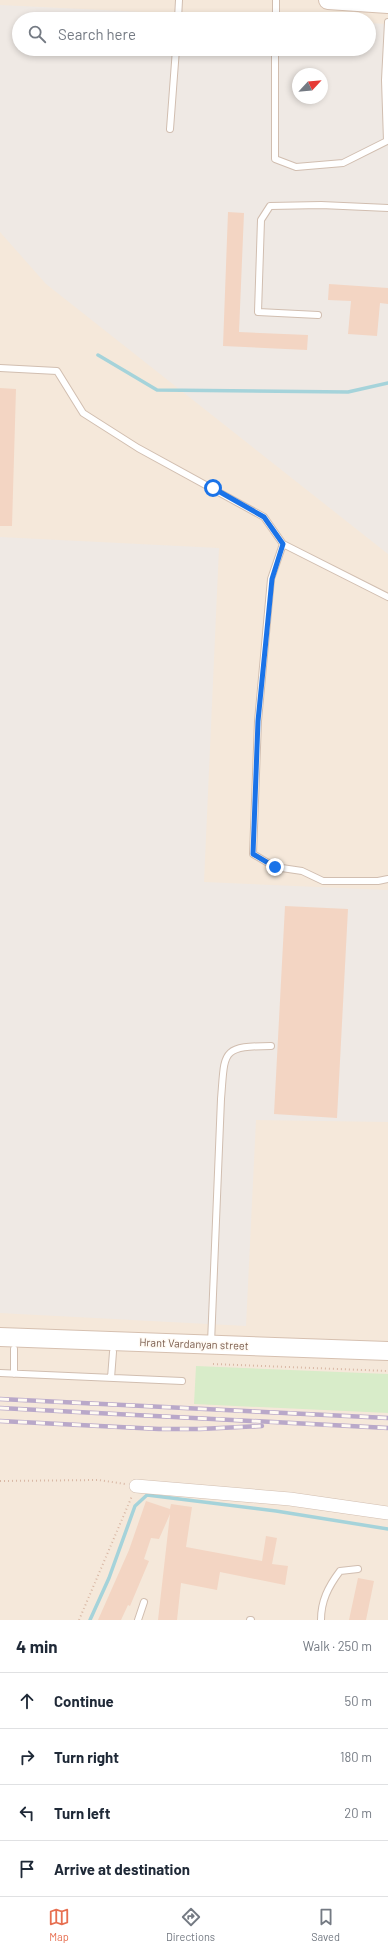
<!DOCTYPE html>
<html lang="en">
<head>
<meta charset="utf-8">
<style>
	body { margin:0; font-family:Barlow,sans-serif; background:#f6f6f7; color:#1f2937 }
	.compass { position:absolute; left:292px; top:68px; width:36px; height:36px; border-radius:50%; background:#fff; box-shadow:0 2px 6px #0003; rotate:64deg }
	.stop { position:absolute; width:12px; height:12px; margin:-9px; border:3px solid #1a73e8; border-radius:50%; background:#fff }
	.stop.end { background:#1a73e8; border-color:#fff; box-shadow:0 1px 4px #0008 }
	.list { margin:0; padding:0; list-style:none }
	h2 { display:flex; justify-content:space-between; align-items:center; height:52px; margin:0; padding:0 16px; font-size:17px }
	h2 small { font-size:13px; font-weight:400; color:#747a83 }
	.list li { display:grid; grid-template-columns:26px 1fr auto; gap:12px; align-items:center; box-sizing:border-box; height:56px; padding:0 16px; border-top:1px solid #e0e1e3 }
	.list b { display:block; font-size:15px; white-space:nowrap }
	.list em { font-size:13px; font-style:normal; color:#747a83 }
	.icon { flex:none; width:22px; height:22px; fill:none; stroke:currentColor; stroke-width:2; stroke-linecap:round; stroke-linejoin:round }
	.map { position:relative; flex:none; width:388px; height:1620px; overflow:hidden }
	.search { position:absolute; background:#fff; box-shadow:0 2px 6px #0003; left:12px; right:12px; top:12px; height:44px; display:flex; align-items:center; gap:10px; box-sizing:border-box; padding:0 14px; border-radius:22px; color:#747a83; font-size:15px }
	.sheet { height:276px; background:#fff }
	nav { display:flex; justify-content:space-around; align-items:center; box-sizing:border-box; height:56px; border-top:1px solid #e0e1e3; background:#fff; font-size:11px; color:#747a83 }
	nav a { display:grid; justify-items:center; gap:2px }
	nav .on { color:#e76f51 }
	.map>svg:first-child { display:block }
	.residential { fill:#f5e8da; fill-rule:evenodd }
	.industrial { fill:#efe9e4; fill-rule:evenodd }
	.green { fill:#d8ecc9 }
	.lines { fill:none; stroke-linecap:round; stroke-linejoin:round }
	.stream { stroke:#a5d3da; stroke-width:3.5 }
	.building { fill:#f3d5c3 }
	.lane-casing { stroke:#d1beb0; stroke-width:8 }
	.street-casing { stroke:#d1beb0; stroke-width:14 }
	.secondary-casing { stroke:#d6c0b0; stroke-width:20 }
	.path { stroke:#d9b8a5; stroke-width:2; stroke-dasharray:1 3; stroke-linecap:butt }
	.lane { stroke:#fff; stroke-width:6 }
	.street { stroke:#fff; stroke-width:13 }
	.secondary { stroke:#fff; stroke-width:18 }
	.rail-casing { stroke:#b9a8c9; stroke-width:4.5 }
	.rail { stroke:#fffaf3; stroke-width:3; stroke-dasharray:9; stroke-linecap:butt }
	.route { stroke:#1a73e8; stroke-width:5 }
	.labels { text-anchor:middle; stroke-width:3; stroke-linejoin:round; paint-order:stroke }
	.street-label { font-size:11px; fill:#7a5c4d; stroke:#fffaf3 }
</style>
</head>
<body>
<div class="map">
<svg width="388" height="1620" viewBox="0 0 388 1620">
	<rect width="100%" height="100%" fill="#fdf6ec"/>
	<path class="residential" d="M 0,0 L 388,0 L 388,1620 L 0,1620 ZM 19,19 L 369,19 L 369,49 L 19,49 ZM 298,74 L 322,74 L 322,98 L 298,98 Z"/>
	<path class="industrial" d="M 0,5 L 289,19 L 19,19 L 19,49 L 369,49 L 369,23 L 388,24 L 388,554 L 46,284 L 0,232 ZM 298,74 L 322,74 L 322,98 L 298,98 Z
		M 0,537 L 219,548 L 204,882 L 388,890 L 388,1122 L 256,1120 L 246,1326 L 0,1313 Z"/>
	<path class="green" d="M 196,1366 L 388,1374 L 388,1413 L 194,1404 Z"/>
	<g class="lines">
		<path class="stream" d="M 98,355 L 157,390 L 348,392 L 388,383
			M 90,1620 L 109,1578 L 135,1506 L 147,1495 L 276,1511 L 388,1529"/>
	</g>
	<path class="building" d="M 228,212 L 244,213 L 239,332 L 308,335 L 307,350 L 223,346 Z
		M 329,284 L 388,288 L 388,304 L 380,303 L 377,336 L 348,334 L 351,301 L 328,300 Z
		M 0,388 L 16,389 L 12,526 L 0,526 Z
		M 285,906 L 348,909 L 337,1118 L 274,1114 Z
		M 146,1501 L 170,1509 L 171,1504 L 192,1507 L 186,1547 L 262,1561 L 266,1536 L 277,1538 L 272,1564 L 288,1566 L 285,1585 L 220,1572 L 217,1590 L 181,1583 L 177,1620 L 158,1620 L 170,1514 L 159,1539 L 151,1538 L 144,1559 L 149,1561 L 130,1606 L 128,1605 L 121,1620 L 98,1620 L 129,1550 Z
		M 358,1578 L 374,1581 L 366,1620 L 349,1620 Z"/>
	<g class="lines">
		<g class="lane-casing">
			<path id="lane" d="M 178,19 L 179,0
				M 276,19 L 276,0
				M 388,22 L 385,80 L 388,80
				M 275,49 L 275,159 L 296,167 L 343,163 L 387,141 L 385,80
				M 170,129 L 176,49
				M 318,315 L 258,312 L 261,220 L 270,206 L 321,205 L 388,208
				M 0,368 L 57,371 L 83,413 L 138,448 L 264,517 L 283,544 L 388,597
				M 283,544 L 271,579 L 258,721 L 253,854 L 275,867 L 302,871 L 323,881 L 378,881 L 388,879
				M 211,1343 L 221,1099 C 225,1052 220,1046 271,1046
				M 0,1373 L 182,1381
				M 14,1374 L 14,1349
				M 111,1378 L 113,1352
				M 138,1620 L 144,1602
				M 250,1620 L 251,1620
				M 321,1620 C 321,1601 328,1587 340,1571 L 358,1569"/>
		</g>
		<g class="street-casing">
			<path id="street" d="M 136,1486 L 290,1499 L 388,1513"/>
		</g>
		<g class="secondary-casing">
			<path id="secondary" d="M 328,0 L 388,4
				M 0,1337 L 388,1351"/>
		</g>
		<path class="path" d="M 213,1364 L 388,1371
			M 0,1481 L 99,1480 L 125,1484
			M 79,1620 L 132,1496"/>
		<use href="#lane" class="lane"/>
		<use href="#street" class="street"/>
		<use href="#secondary" class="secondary"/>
		<g class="rail-casing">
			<path id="rail" d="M 0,1399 L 388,1418
				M 0,1408 L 388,1428
				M 0,1421 L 159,1429 L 200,1429 L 262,1426"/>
		</g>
		<use href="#rail" class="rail"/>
	</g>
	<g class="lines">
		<path class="route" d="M 213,488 L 264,517 L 283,544 L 272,579 L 258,721 L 253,854 L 275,867"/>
	</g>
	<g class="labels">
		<g class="street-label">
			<text transform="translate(194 1344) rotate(2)" y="4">Hrant Vardanyan street</text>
		</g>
	</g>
</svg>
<svg class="compass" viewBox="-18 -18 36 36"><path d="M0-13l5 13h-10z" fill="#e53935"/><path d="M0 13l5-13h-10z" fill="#747a83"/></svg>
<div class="stop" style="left:213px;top:488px"></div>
<div class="stop end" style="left:275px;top:867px"></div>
<div class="search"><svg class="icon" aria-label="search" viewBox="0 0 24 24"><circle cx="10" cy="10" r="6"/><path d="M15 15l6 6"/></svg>Search here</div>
</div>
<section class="sheet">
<h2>4 min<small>Walk · 250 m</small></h2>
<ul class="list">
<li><svg class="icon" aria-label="ahead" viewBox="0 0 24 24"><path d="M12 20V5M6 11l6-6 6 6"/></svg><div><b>Continue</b></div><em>50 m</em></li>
<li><svg class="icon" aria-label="right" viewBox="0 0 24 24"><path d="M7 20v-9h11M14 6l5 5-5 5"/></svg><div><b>Turn right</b></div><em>180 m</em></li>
<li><svg class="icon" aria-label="left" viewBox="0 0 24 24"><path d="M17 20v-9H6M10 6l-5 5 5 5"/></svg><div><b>Turn left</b></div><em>20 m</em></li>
<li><svg class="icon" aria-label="arrive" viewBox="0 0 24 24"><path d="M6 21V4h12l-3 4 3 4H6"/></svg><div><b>Arrive at destination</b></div></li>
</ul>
</section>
<nav>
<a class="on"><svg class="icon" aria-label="map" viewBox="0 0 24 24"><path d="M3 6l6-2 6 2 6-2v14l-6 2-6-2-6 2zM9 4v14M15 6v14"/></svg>Map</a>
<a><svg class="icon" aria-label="directions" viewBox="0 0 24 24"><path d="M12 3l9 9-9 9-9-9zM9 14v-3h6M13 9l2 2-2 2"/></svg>Directions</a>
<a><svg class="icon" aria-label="saved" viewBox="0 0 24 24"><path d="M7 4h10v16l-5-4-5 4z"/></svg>Saved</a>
</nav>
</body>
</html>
